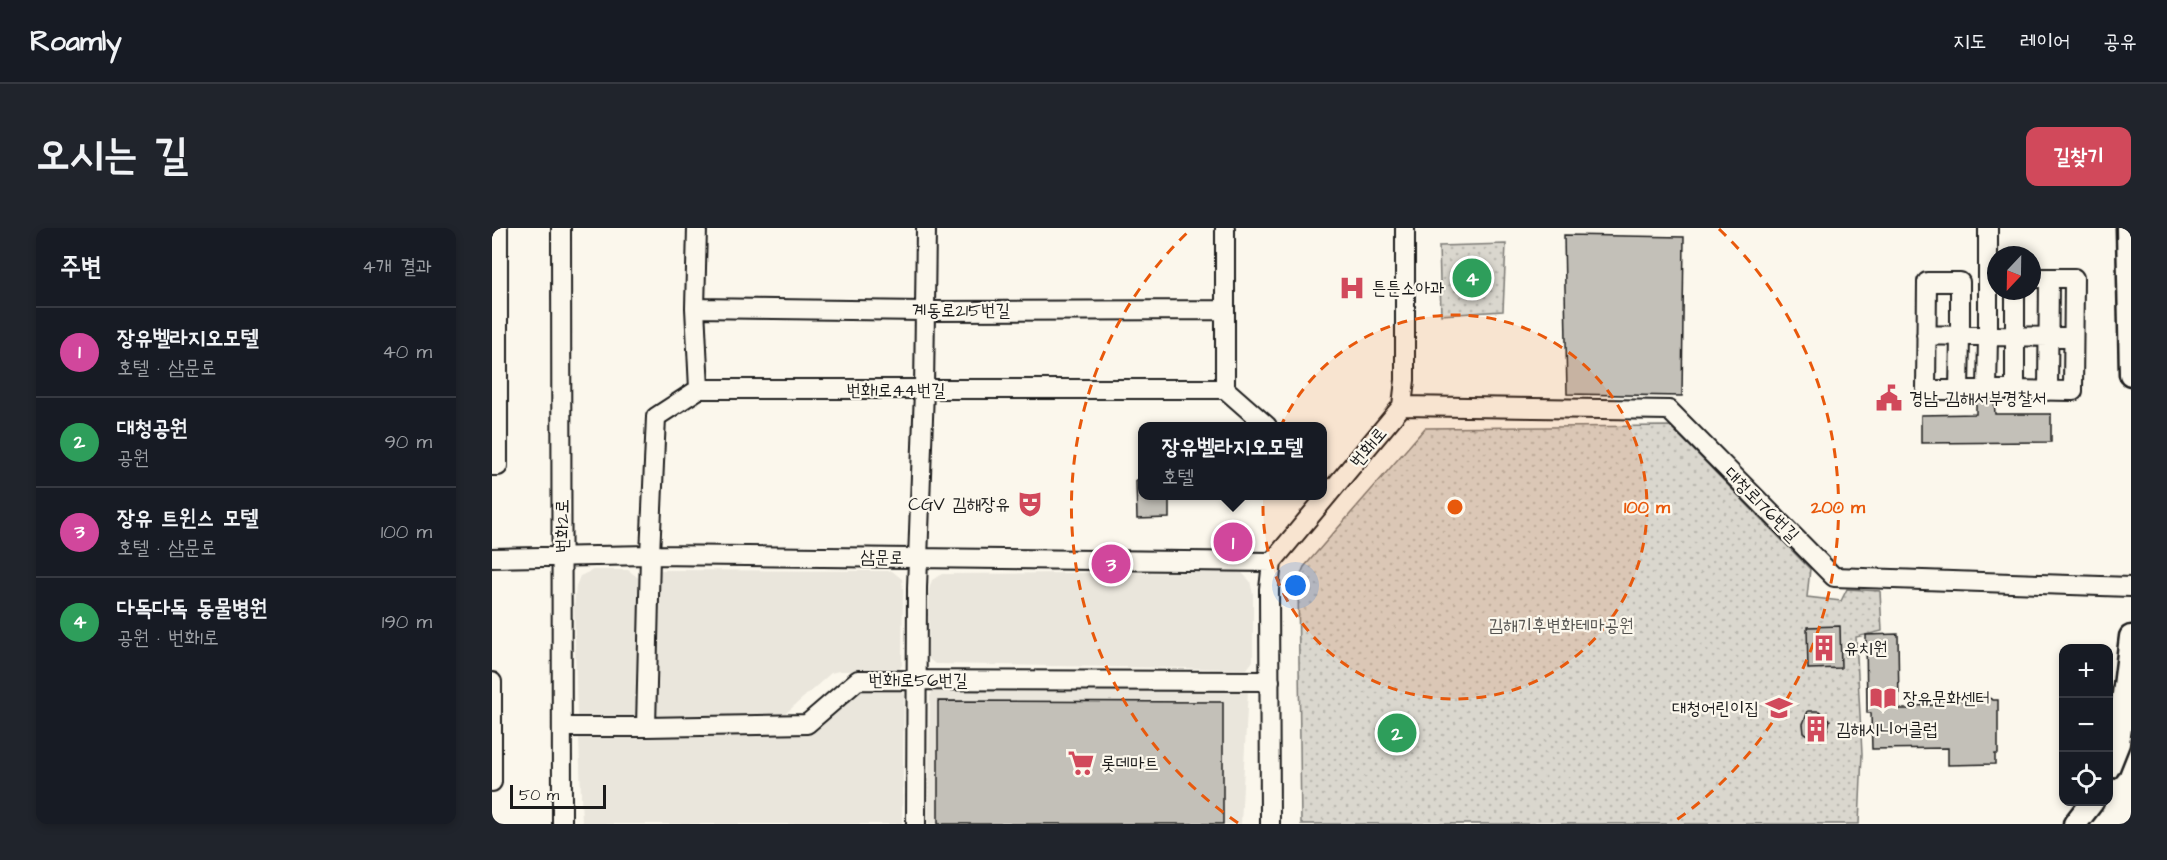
<!DOCTYPE html>
<html lang="ko">
<head>
<meta charset="utf-8">
<style>
	body { margin:0; font-family:"Architects Daughter","Poor Story",sans-serif; background:#20242c; color:#f1f3f6 }
	.controls { position:absolute; right:18px; bottom:18px; display:grid; overflow:hidden; border-radius:12px; box-shadow:0 3px 9px #0003 }
	.controls button { width:54px; height:54px; display:grid; place-items:center; padding:0; border:0; border-bottom:2px solid #363941; background:#171b24; color:#f1f3f6; font:30px sans-serif }
	.compass { position:absolute; left:1495px; top:18px; width:54px; height:54px; border-radius:50%; background:#171b24; box-shadow:0 3px 9px #0003; rotate:202deg }
	.scale { position:absolute; left:18px; bottom:15px; width:96px; box-sizing:border-box; padding-left:6px; border:3px solid #1c1c1c; border-top:0; font-size:16px; line-height:21px; white-space:nowrap; color:#1c1c1c; -webkit-text-stroke:4px #fbf7ec; paint-order:stroke }
	.you { position:absolute; left:804px; top:358px; width:21px; height:21px; margin:-15px; border:4px solid #fff; border-radius:50%; background:#1a73e8; box-shadow:0 0 0 9px #1a73e833 }
	.badge { display:grid; place-items:center; width:39px; height:39px; border-radius:50%; background:#d1495b; color:#fff; font-size:20px; font-weight:700 }
	.pin { position:absolute; translate:-50% -50%; border:3px solid #fff; box-shadow:0 2px 6px #0006 }
	.popup { position:absolute; left:646px; top:194px; width:189px; height:78px; box-sizing:border-box; display:grid; place-content:center; border-radius:12px; background:#171b24; filter:drop-shadow(0 2px 4px #0005); font-size:20px; white-space:nowrap; color:#9ea1a6 }
	.popup b { font-size:22px; color:#f1f3f6 }
	.popup::after { content:''; position:absolute; left:50%; top:100%; margin-left:-12px; border:12px solid transparent; border-top-color:#171b24 }
	.list { margin:0; padding:0; list-style:none }
	h2 { display:flex; justify-content:space-between; align-items:center; height:78px; margin:0; padding:0 24px; font-size:26px }
	h2 small { font-size:20px; font-weight:400; color:#9ea1a6 }
	.list li { display:grid; grid-template-columns:39px 1fr auto; gap:18px; align-items:center; box-sizing:border-box; height:90px; padding:0 24px; border-top:2px solid #363941 }
	.list b { display:block; font-size:22px; white-space:nowrap }
	.list p { margin:0; font-size:20px; white-space:nowrap; color:#9ea1a6 }
	.list em { font-size:20px; font-style:normal; color:#9ea1a6 }
	.icon { flex:none; width:33px; height:33px; fill:none; stroke:currentColor; stroke-width:2; stroke-linecap:round; stroke-linejoin:round }
	.map { position:relative; flex:none; width:1639px; height:596px; overflow:hidden; border-radius:12px }
	header { display:flex; align-items:center; gap:36px; box-sizing:border-box; height:84px; padding:0 30px; background:#171b24; border-bottom:2px solid #363941 }
	header strong { font-size:28px }
	nav { display:flex; gap:33px; margin-inline-start:auto; font-size:21px }
	.intro { display:flex; align-items:center; justify-content:space-between; box-sizing:border-box; height:144px; padding:0 36px }
	h1 { margin:0; font-size:42px }
	.button { padding:15px 27px; border-radius:12px; background:#d1495b; color:#fff; font-size:21px; font-weight:700 }
	main { display:flex; gap:36px; padding:0 36px }
	aside { flex:1; background:#171b24; border-radius:12px; box-shadow:0 3px 9px #0003 }
	.map>svg:first-child { display:block }
	.built { fill:#eae6dc }
	.park { fill:url(#park-dots); stroke:#7b7a75; stroke-width:1.5 }
	.building { fill:#c3c0b8; stroke:#1c1c1c; stroke-width:1.5 }
	.lines { fill:none; stroke-linecap:round; stroke-linejoin:round }
	.minor-casing { stroke:#1c1c1c; stroke-width:22 }
	.major-casing { stroke:#1c1c1c; stroke-width:27 }
	.minor { stroke:#fbf7ec; stroke-width:18 }
	.major { stroke:#fbf7ec; stroke-width:22 }
	.ring { fill:none; stroke:#e8590c; stroke-width:3; stroke-dasharray:10 8 }
	.labels { text-anchor:middle; stroke-width:4.5; stroke-linejoin:round; paint-order:stroke }
	.poi-label { font-size:18px; fill:#1c1c1c; stroke:#fbf7ec; text-anchor:start }
	.street-label { font-size:18px; fill:#1c1c1c; stroke:#fbf7ec }
	.park-label { font-size:18px; fill:#555451; stroke:#fbf7ec }
	.centre { fill:#e8590c; stroke:#fbf7ec; stroke-width:3 }
	.ring-label { font-size:18px; text-anchor:middle; font-weight:bold; fill:#e8590c; stroke:#fbf7ec; stroke-width:4.5; stroke-linejoin:round; paint-order:stroke }
</style>
</head>
<body>
<header>
<strong>Roamly</strong>
<nav><a>지도</a><a>레이어</a><a>공유</a></nav>
</header>
<div class="intro"><h1>오시는 길</h1><a class="button">길찾기</a></div>
<main>
<aside>
<h2>주변<small>4개 결과</small></h2>
<ul class="list">
<li><span class="badge" style="background:#d1479c">1</span><div><b>장유벨라지오모텔</b><p>호텔 · 삼문로</p></div><em>40 m</em></li>
<li><span class="badge" style="background:#2e9e5b">2</span><div><b>대청공원</b><p>공원</p></div><em>90 m</em></li>
<li><span class="badge" style="background:#d1479c">3</span><div><b>장유 트윈스 모텔</b><p>호텔 · 삼문로</p></div><em>100 m</em></li>
<li><span class="badge" style="background:#2e9e5b">4</span><div><b>다독다독 동물병원</b><p>공원 · 번화1로</p></div><em>190 m</em></li>
</ul>
</aside>
<div class="map">
<svg width="1639" height="596" viewBox="0 0 1639 596">
	<defs>
		<pattern id="park-dots" width="8" height="8" patternUnits="userSpaceOnUse" patternTransform="scale(1.5)"><rect width="8" height="8" fill="#dad7ce"/><path d="M2 2h.1M6 6h.1" fill="none" stroke="#bab8b0" stroke-width="1.8" stroke-linecap="round"/></pattern>
	</defs>
	<rect width="100%" height="100%" fill="#fbf7ec"/>
	<filter id="ink" filterUnits="userSpaceOnUse"><feTurbulence type="fractalNoise" baseFrequency=".0167" numOctaves="2"/><feDisplacementMap in="SourceGraphic" scale="12" xChannelSelector="R" yChannelSelector="G"/><feConvolveMatrix kernelMatrix="1 2 1 2 8 2 1 2 1" color-interpolation-filters="sRGB"/></filter>
	<g filter="url(#ink)">
		<path class="built" d="M 101,342 L 136,342 L 148,351 L 145,486 L 137,495 L 85,488 L 82,380 L 84,358 L 88,348 Z
			M 165,342 L 400,343 L 410,351 L 411,362 L 410,437 L 406,443 L 347,443 L 339,445 L 293,486 L 158,491 Z
			M 740,344 L 750,345 L 758,353 L 761,366 L 761,433 L 755,441 L 443,436 L 436,430 L 437,361 L 440,352 L 450,346 Z
			M 444,457 L 756,462 L 749,596 L 436,596 L 438,468 Z
			M 407,459 L 412,467 L 410,596 L 90,596 L 87,510 L 92,506 L 299,506 L 348,462 Z"/>
		<path class="park" d="M 1014,16 L 1011,83 L 949,87 L 947,18 Z
			M 1178,198 L 1318,341 L 1315,369 L 1349,373 L 1355,361 L 1388,363 L 1390,403 L 1364,409 L 1370,526 L 1367,596 L 809,596 L 806,353 L 812,339 L 933,200 Z"/>
		<path class="building" d="M 1072,7 L 1192,9 L 1190,168 L 1075,166 Z
			M 1484,171 L 1502,171 L 1503,186 L 1559,186 L 1559,214 L 1429,215 L 1429,187 L 1484,186 Z
			M 644,252 L 651,252 L 651,268 L 677,268 L 677,290 L 645,291 Z
			M 1348,398 L 1349,440 L 1316,441 L 1315,399 Z
			M 1406,406 L 1407,481 L 1419,481 L 1419,478 L 1446,477 L 1445,472 L 1470,472 L 1481,466 L 1489,466 L 1501,472 L 1506,472 L 1506,526 L 1503,526 L 1503,536 L 1456,537 L 1456,520 L 1380,521 L 1379,485 L 1375,485 L 1374,407 Z
			M 446,473 L 731,474 L 731,596 L 446,596 Z
			M 1316,483 L 1327,483 L 1338,492 L 1334,507 L 1322,511 L 1312,505 L 1311,496 Z"/>
		<g class="lines">
			<g class="minor-casing">
				<path id="minor" d="M 69,0 L 70,596
					M 1496,0 L 1496,108 L 1581,109
					M 1523,63 L 1523,162 L 1581,163 L 1582,50 L 1540,50
					M 203,80 L 205,0
					M 1434,107 L 1468,108 L 1467,162
					M 207,161 L 203,80 L 432,83 L 733,82
					M 733,161 L 733,0
					M 1495,162 L 1496,108 L 1468,108 L 1468,54 L 1435,54 L 1434,162 L 1523,162
					M 1556,163 L 1557,50
					M 910,178 L 1177,182 L 1342,349 L 1639,359
					M 775,198 L 733,161 L 207,161 L 164,189 L 158,327 L 154,499 L 315,496 L 366,452 L 778,453
					M 0,238 L 6,238 L 6,0
					M 0,330 L 158,327 L 780,334
					M 0,454 L 0,554
					M 70,499 L 154,499
					M 424,596 L 425,360 L 432,162 L 434,0
					M 778,596 L 777,361 L 780,334 L 910,178 L 913,152 L 913,0"/>
			</g>
			<g class="major-casing">
				<path id="major" d="M 1636,0 L 1639,146
					M 1616,540 L 1626,515 L 1639,409
					M 1583,596 L 1600,574"/>
			</g>
			<use href="#minor" class="minor"/>
			<use href="#major" class="major"/>
		</g>
	</g>
	<circle cx="963" cy="279" r="192" fill="#e8590c" fill-opacity=".12"/>
	<g class="ring">
		<circle cx="963" cy="279" r="192"/>
		<path d="M746 595A383 383 0 0 1 699 1M1227 1A383 383 0 0 1 1180 595"/>
	</g>
	<defs>
		<g id="hospital-bare" transform="scale(2.07)"><path d="M-5-5h3v3.5h4V-5h3V5h-3V1.5h-4V5h-3Z" fill="#d1495b" stroke="#fbf7ec" stroke-width="2.5" paint-order="stroke"/></g>
		<g id="civic-bare" transform="scale(2.07)"><path d="M-.6-6.5H3V-4.5H.6V-3L4-1V1h2V6H-6V1h2V-1L-.6-3ZM-1.2 2.5V6h2.4V2.5Z" fill="#d1495b" stroke="#fbf7ec" stroke-width="2.5" paint-order="stroke"/></g>
		<g id="theatre-bare" transform="scale(2.07)"><path d="M-5-5.5Q0-4 5-5.5V0Q5 5 0 6Q-5 5-5 0ZM-3.3-2.5H-1v1.5H-3.3ZM1-2.5H3.3v1.5H1ZM-2.8 1Q0 5.5 2.8 1Z" fill="#d1495b" stroke="#fbf7ec" stroke-width="2.5" paint-order="stroke"/></g>
		<g id="building-bare" transform="scale(2.07)"><path d="M-4-6H4V6H1V3H-1V6H-4ZM-2.5-4.3h1.7v1.8h-1.7ZM.8-4.3h1.7v1.8H.8ZM-2.5-1h1.7V.8h-1.7ZM.8-1h1.7V.8H.8Z" fill="#d1495b" stroke="#fbf7ec" stroke-width="2.5" paint-order="stroke"/></g>
		<g id="library-bare" transform="scale(2.07)"><path d="M-6-4Q-3-5.5-.7-3.5V5Q-3 3-6 4ZM6-4Q3-5.5 .7-3.5V5Q3 3 6 4Z" fill="#d1495b" stroke="#fbf7ec" stroke-width="2.5" paint-order="stroke"/></g>
		<g id="school-bare" transform="scale(2.07)"><path d="M0-5L7-2L0 1L-7-2ZM-4 1L0 2.5L4 1V4Q0 6-4 4Z" fill="#d1495b" stroke="#fbf7ec" stroke-width="2.5" paint-order="stroke"/></g>
		<g id="supermarket-bare" transform="scale(2.07)"><path d="M-6-5.5h2.5l.6 2H6L4.5 2H-2.5L-4.4-4H-6ZM-1.5 3.2a1.3 1.3 0 1 0 .1 0ZM3 3.2a1.3 1.3 0 1 0 .1 0Z" fill="#d1495b" stroke="#fbf7ec" stroke-width="2.5" paint-order="stroke"/></g>
	</defs>
	<g fill-rule="evenodd">
		<use href="#hospital-bare" x="860" y="60"/>
		<use href="#civic-bare" x="1397" y="170"/>
		<use href="#theatre-bare" x="538" y="276"/>
		<use href="#building-bare" x="1332" y="420"/>
		<use href="#library-bare" x="1391" y="470"/>
		<use href="#school-bare" x="1287" y="480"/>
		<use href="#building-bare" x="1324" y="501"/>
		<use href="#supermarket-bare" x="589" y="535"/>
	</g>
	<g class="labels">
		<g class="poi-label">
			<text x="880" y="66">튼튼소아과</text>
			<text x="1417" y="176">경남 김해서부경찰서</text>
			<text x="518" y="282" text-anchor="end">CGV 김해장유</text>
			<text x="1352" y="426">유치원</text>
			<text x="1411" y="476">장유문화센터</text>
			<text x="1267" y="486" text-anchor="end">대청어린이집</text>
			<text x="1344" y="507">김해시니어클럽</text>
			<text x="609" y="541">롯데마트</text>
		</g>
		<g class="street-label">
			<text x="469" y="88">계동로215번길</text>
			<text x="404" y="168">번화1로44번길</text>
			<text transform="translate(876 219) rotate(-50)" y="6">번화1로</text>
			<text transform="translate(1270 276) rotate(45)" y="6">대청로176번길</text>
			<text transform="translate(70 298) rotate(-90)" y="6">번화2로</text>
			<text transform="translate(390 329) rotate(1)" y="6">삼문로</text>
			<text x="426" y="458">번화1로56번길</text>
		</g>
		<g class="park-label">
			<text x="1069" y="403">김해기후변화테마공원</text>
		</g>
	</g>
	<circle cx="963" cy="279" r="9" class="centre"/>
	<g class="ring-label">
		<text x="1155" y="285">100 m</text>
		<text x="1346" y="285">200 m</text>
	</g>
</svg>
<div class="controls">
<button>+</button>
<button>−</button>
<button><svg class="icon" aria-label="locate" viewBox="0 0 24 24"><circle cx="12" cy="12" r="6"/><path d="M12 2v4M12 18v4M2 12h4M18 12h4"/></svg></button>
</div>
<svg class="compass" viewBox="-18 -18 36 36"><path d="M0-13l5 13h-10z" fill="#e53935"/><path d="M0 13l5-13h-10z" fill="#9ea1a6"/></svg>
<div class="scale">50 m</div>
<div class="you"></div>
<div class="pin badge" style="left:741px;top:314px;background:#d1479c">1</div>
<div class="popup"><b>장유벨라지오모텔</b>호텔</div>
<div class="pin badge" style="left:905px;top:505px;background:#2e9e5b">2</div>
<div class="pin badge" style="left:619px;top:336px;background:#d1479c">3</div>
<div class="pin badge" style="left:980px;top:50px;background:#2e9e5b">4</div>
</div>
</main>
</body>
</html>
